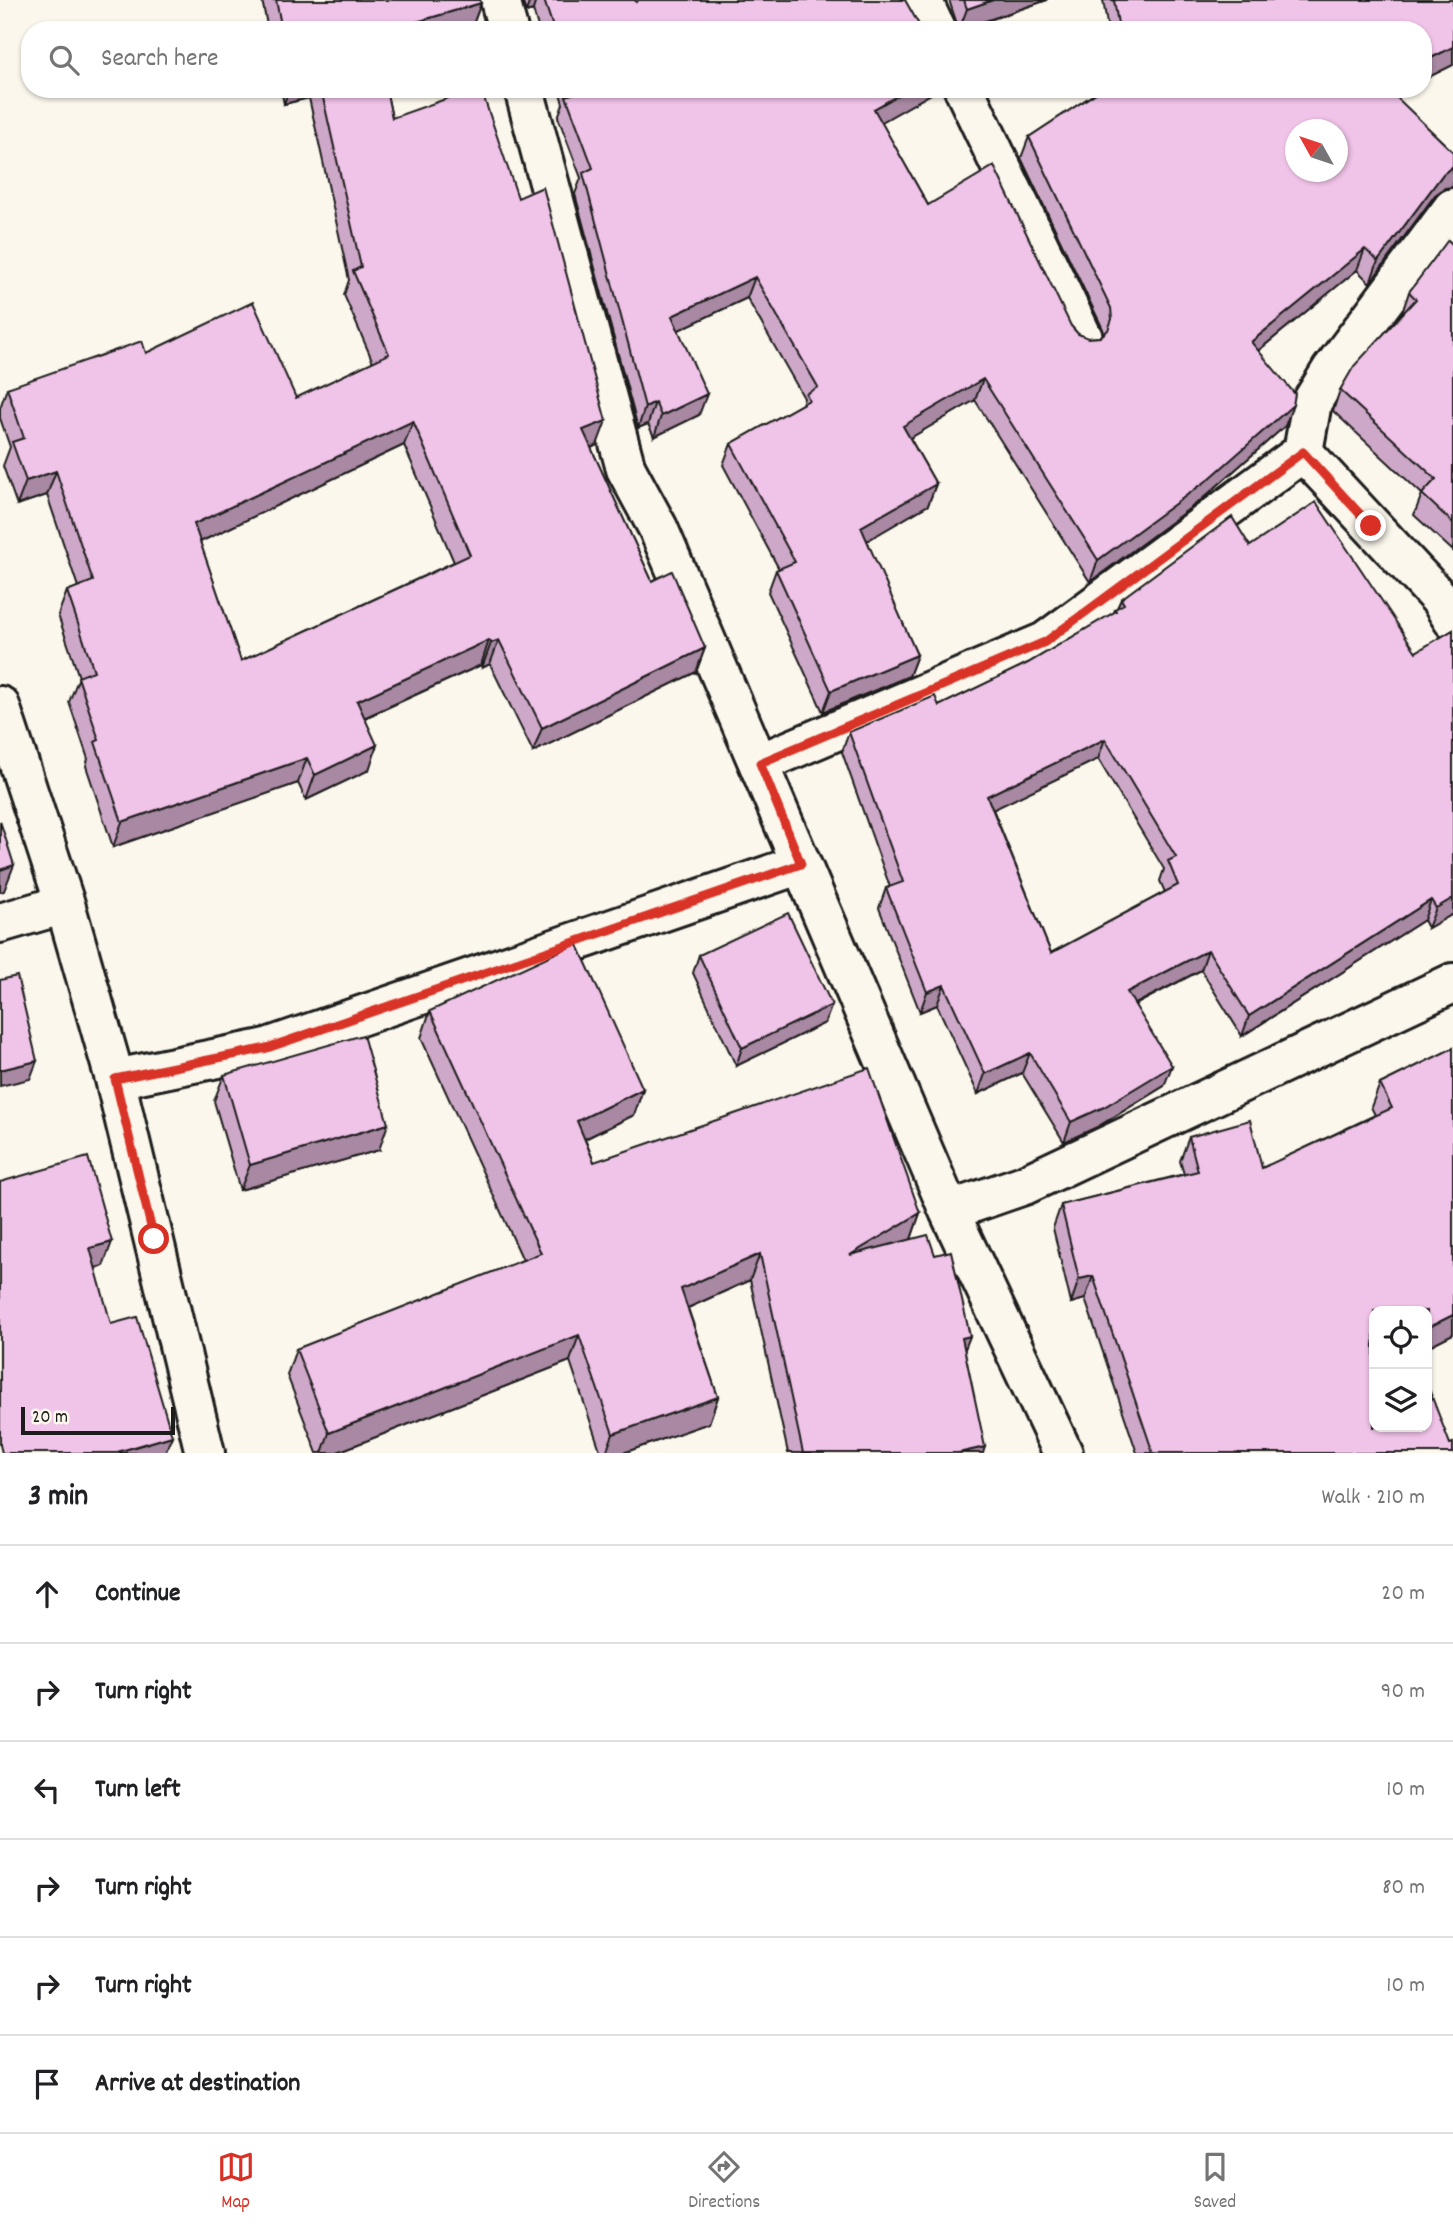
<!DOCTYPE html>
<html lang="en">
<head>
<meta charset="utf-8">
<style>
	body { margin:0; font-family:Dekko,sans-serif; background:#f6f6f6; color:#202124 }
	.controls { position:absolute; right:21px; bottom:21px; display:grid; overflow:hidden; border-radius:14px; box-shadow:0 2px 5px #0004 }
	.controls button { width:63px; height:63px; display:grid; place-items:center; padding:0; border:0; border-bottom:2px solid #e0e0e0; background:#fff; color:#202124; font:35px sans-serif }
	.compass { position:absolute; left:1285px; top:119px; width:63px; height:63px; border-radius:50%; background:#fff; box-shadow:0 2px 5px #0004; rotate:310deg }
	.scale { position:absolute; left:21px; bottom:18px; width:154px; box-sizing:border-box; padding-left:7px; border:4px solid #1c1c1c; border-top:0; font-size:19px; line-height:24px; white-space:nowrap; color:#1c1c1c; -webkit-text-stroke:5px #fbf7ec; paint-order:stroke }
	.stop { position:absolute; width:21px; height:21px; margin:-16px; border:5px solid #d93025; border-radius:50%; background:#fff }
	.stop.end { background:#d93025; border-color:#fff; box-shadow:0 2px 7px #0008 }
	.list { margin:0; padding:0; list-style:none }
	h2 { display:flex; justify-content:space-between; align-items:center; height:91px; margin:0; padding:0 28px; font-size:30px }
	h2 small { font-size:23px; font-weight:400; color:#757577 }
	.list li { display:grid; grid-template-columns:46px 1fr auto; gap:21px; align-items:center; box-sizing:border-box; height:98px; padding:0 28px; border-top:2px solid #e0e0e0 }
	.list b { display:block; font-size:26px; white-space:nowrap }
	.list em { font-size:23px; font-style:normal; color:#757577 }
	.icon { flex:none; width:38px; height:38px; fill:none; stroke:currentColor; stroke-width:2; stroke-linecap:round; stroke-linejoin:round }
	.map { position:relative; flex:none; width:1453px; height:1453px; overflow:hidden }
	.search { position:absolute; background:#fff; box-shadow:0 2px 5px #0004; left:21px; right:21px; top:21px; height:77px; display:flex; align-items:center; gap:18px; box-sizing:border-box; padding:0 24px; border-radius:28px; color:#757577; font-size:26px }
	.sheet { height:679px; background:#fff }
	nav { display:flex; justify-content:space-around; align-items:center; box-sizing:border-box; height:98px; border-top:2px solid #e0e0e0; background:#fff; font-size:19px; color:#757577 }
	nav a { display:grid; justify-items:center; gap:4px }
	nav .on { color:#d93025 }
	.map>svg:first-child { display:block }
	.lines { fill:none; stroke-linecap:round; stroke-linejoin:round }
	.street-casing { stroke:#1c1c1c; stroke-width:44 }
	.street { stroke:#fbf7ec; stroke-width:38 }
	.wall { fill:#cea8c8; stroke:#1c1c1c; stroke-width:2; fill-rule:evenodd }
	.shaded-wall { fill:#a888a2; stroke:#1c1c1c; stroke-width:2 }
	.building { fill:#f0c3e8; stroke:#1c1c1c; stroke-width:2; fill-rule:evenodd }
	.route { stroke:#d93025; stroke-width:9 }
</style>
</head>
<body>
<div class="map">
<svg width="1453" height="1453" viewBox="0 0 1453 1453">
	<rect width="100%" height="100%" fill="#fbf7ec"/>
	<filter id="ink" filterUnits="userSpaceOnUse"><feTurbulence type="fractalNoise" baseFrequency=".0143" numOctaves="2"/><feDisplacementMap in="SourceGraphic" scale="14" xChannelSelector="R" yChannelSelector="G"/><feConvolveMatrix kernelMatrix="1 2 1 2 8 2 1 2 1" color-interpolation-filters="sRGB"/></filter>
	<g filter="url(#ink)">
		<g class="lines">
			<g class="street-casing">
				<path id="street" d="M 500,0 L 508,30
					M 922,0 L 936,30
					M 524,89 L 626,469 L 658,528 L 949,1211 L 1063,1453
					M 964,89 L 1083,338
					M 1303,452 L 1312,402 L 1331,371 L 1453,208
					M 0,706 L 65,904 L 115,1079 L 205,1453
					M 760,763 L 1045,642 L 1303,452 L 1440,599 L 1453,620
					M 0,923 L 65,904
					M 115,1079 L 267,1048 L 801,864
					M 949,1211 L 1024,1185 L 1453,983"/>
			</g>
			<use href="#street" class="street"/>
		</g>
		<path class="wall" d="M 262,0 L 480,0 L 481,3 L 472,27 L 464,30 L 268,30 Z
			M 522,0 L 635,0 L 636,2 L 922,30 L 539,30 L 533,10 L 526,12 Z
			M 949,0 L 1047,0 L 961,30 L 959,30 Z
			M 1103,0 L 1453,0 L 1453,65 L 1423,80 L 1423,30 L 1108,30 Z
			M 281,89 L 386,89 L 392,118 L 597,445 L 591,448 L 652,581 L 705,648 L 696,672 L 533,752 L 490,664 L 482,668 L 481,665 L 365,718 L 369,770 L 306,800 L 298,783 L 113,847 L 86,766 L 88,759 L 69,702 L 79,677 L 58,615 L 67,591 L 78,587 L 47,495 L 17,505 L 3,466 L 10,447 L 0,418 L 0,408 L 7,388 L 146,353 L 296,398 L 373,362 L 344,295 L 349,280 L 309,98 L 284,104 ZM 404,445 L 454,562 L 241,661 L 200,542 Z
			M 559,89 L 937,89 L 936,91 L 881,122 L 928,205 L 1071,326 L 1078,334 L 1088,338 L 1100,337 L 1104,333 L 1103,329 L 1021,158 L 1029,137 L 1102,89 L 1404,89 L 1393,95 L 1453,152 L 1453,187 L 1445,188 L 1435,195 L 1370,283 L 1357,270 L 1258,351 L 1285,426 L 1201,500 L 1090,582 L 975,400 L 910,438 L 936,484 L 928,505 L 866,541 L 917,655 L 909,676 L 823,712 L 768,592 L 776,570 L 779,569 L 723,465 L 731,444 L 802,404 L 804,398 L 747,298 L 678,330 L 699,415 L 654,437 L 648,424 L 638,428 L 575,194 L 581,178 L 558,117 L 563,104 Z
			M 1453,245 L 1453,551 L 1414,515 L 1422,494 L 1333,411 L 1340,390 L 1402,314 L 1402,313 L 1409,292 Z
			M 1250,546 L 1416,652 L 1453,630 L 1453,914 L 1428,928 L 1424,920 L 1242,1036 L 1201,970 L 1135,1005 L 1164,1086 L 1097,1127 L 1064,1142 L 1022,1073 L 978,1094 L 937,1005 L 920,1012 L 879,908 L 886,888 L 890,887 L 842,752 L 849,732 L 939,706 L 1028,663 L 1114,613 L 1115,609 L 1117,608 L 1121,599 ZM 1098,759 L 1164,869 L 1160,881 L 1165,892 L 1051,953 L 993,809 Z
			M 699,955 L 825,1023 L 736,1066 L 693,973 Z
			M 430,1011 L 643,1089 L 634,1115 L 585,1139 L 594,1162 L 920,1213 L 911,1239 L 908,1241 L 935,1255 L 970,1336 L 964,1350 L 983,1453 L 788,1453 L 750,1280 L 688,1308 L 718,1397 L 709,1423 L 623,1453 L 601,1453 L 570,1361 L 335,1453 L 317,1453 L 287,1375 L 296,1349 L 523,1260 L 421,1038 Z
			M 1453,1048 L 1453,1334 L 1427,1347 L 1374,1311 L 1453,1453 L 1137,1453 L 1085,1299 L 1071,1303 L 1053,1228 L 1061,1205 L 1184,1174 L 1180,1161 L 1189,1137 L 1262,1168 L 1375,1115 L 1371,1107 L 1380,1084 Z
			M 224,1075 L 379,1150 L 240,1190 L 214,1101 Z"/>
		<path class="shaded-wall" d="M 530,0 L 536,0 L 533,10 L 526,12 Z
			M 993,0 L 1047,0 L 959,30 L 967,9 Z
			M 481,3 L 472,27 L 464,30 L 389,30 Z
			M 1453,47 L 1453,65 L 1423,80 L 1423,62 Z
			M 289,89 L 312,89 L 309,98 L 284,104 Z
			M 909,89 L 937,89 L 936,91 L 866,131 L 874,109 Z
			M 1379,89 L 1404,89 L 1374,104 Z
			M 1453,166 L 1453,187 L 1445,188 L 1435,195 L 1370,283 L 1378,261 L 1443,174 Z
			M 1365,249 L 1357,270 L 1243,363 L 1251,342 Z
			M 755,277 L 747,298 L 664,337 L 672,316 Z
			M 983,379 L 975,400 L 895,447 L 903,426 Z
			M 707,394 L 699,415 L 654,437 L 661,416 Z
			M 655,402 L 648,424 L 638,428 L 645,407 Z
			M 1293,405 L 1285,426 L 1201,500 L 1090,582 L 1098,560 Z
			M 413,421 L 404,445 L 185,549 L 194,524 Z
			M 606,421 L 597,445 L 574,455 L 583,430 Z
			M 56,471 L 47,495 L 17,505 L 26,481 Z
			M 936,484 L 928,505 L 853,549 L 861,527 Z
			M 489,640 L 481,665 L 348,725 L 357,701 Z
			M 499,640 L 490,664 L 482,668 L 491,643 Z
			M 705,648 L 696,672 L 533,752 L 542,728 Z
			M 917,655 L 909,676 L 823,712 L 831,691 Z
			M 1105,739 L 1098,759 L 980,816 L 987,796 Z
			M 377,745 L 369,770 L 306,800 L 315,775 Z
			M 307,758 L 298,783 L 113,847 L 122,822 Z
			M 14,865 L 4,891 L 0,892 L 0,870 Z
			M 1453,898 L 1453,914 L 1428,928 L 1436,908 Z
			M 1431,900 L 1424,920 L 1242,1036 L 1249,1016 Z
			M 1208,950 L 1201,970 L 1120,1012 L 1127,992 Z
			M 944,985 L 937,1005 L 920,1012 L 927,992 Z
			M 832,1005 L 825,1023 L 736,1066 L 742,1048 Z
			M 1030,1053 L 1022,1073 L 978,1094 L 985,1074 Z
			M 37,1061 L 30,1079 L 0,1086 L 0,1070 Z
			M 1172,1066 L 1164,1086 L 1097,1127 L 1064,1142 L 1071,1122 Z
			M 643,1089 L 634,1115 L 568,1147 L 577,1121 Z
			M 388,1124 L 379,1150 L 240,1190 L 250,1165 Z
			M 920,1213 L 911,1239 L 841,1281 L 850,1255 Z
			M 112,1242 L 103,1266 L 81,1272 L 90,1248 Z
			M 760,1254 L 750,1280 L 672,1315 L 681,1289 Z
			M 1093,1276 L 1085,1299 L 1071,1303 L 1079,1279 Z
			M 1453,1315 L 1453,1334 L 1427,1347 L 1427,1328 Z
			M 579,1335 L 570,1361 L 335,1453 L 322,1453 L 329,1433 Z
			M 970,1336 L 960,1362 L 962,1338 Z
			M 718,1397 L 709,1423 L 623,1453 L 606,1453 L 613,1434 Z
			M 172,1436 L 165,1453 L 116,1453 L 117,1452 Z
			M 985,1447 L 983,1453 L 958,1453 Z"/>
		<path class="building" d="M 276,0 L 480,0 L 481,3 L 389,30 L 282,30 Z
			M 544,0 L 635,0 L 636,2 L 639,0 L 905,0 L 922,30 L 554,30 Z
			M 964,0 L 993,0 L 967,9 Z
			M 1114,0 L 1453,0 L 1453,47 L 1423,62 L 1423,30 L 1119,30 Z
			M 321,89 L 386,89 L 392,118 L 474,89 L 481,89 L 518,198 L 543,187 L 606,421 L 583,430 L 652,581 L 672,571 L 705,648 L 542,728 L 499,640 L 491,643 L 489,640 L 357,701 L 377,745 L 315,775 L 307,758 L 122,822 L 95,742 L 99,740 L 78,677 L 94,671 L 67,591 L 93,581 L 56,471 L 26,481 L 12,442 L 24,438 L 7,388 L 142,341 L 146,353 L 253,302 L 296,398 L 389,354 L 353,271 L 361,267 ZM 413,421 L 470,555 L 241,661 L 194,524 Z
			M 573,89 L 909,89 L 874,109 L 928,205 L 994,166 L 1071,326 L 1078,334 L 1088,338 L 1100,337 L 1108,330 L 1112,319 L 1111,308 L 1029,137 L 1102,89 L 1388,89 L 1453,152 L 1453,166 L 1443,174 L 1378,261 L 1365,249 L 1251,342 L 1295,394 L 1293,405 L 1209,479 L 1098,560 L 983,379 L 903,426 L 936,484 L 861,527 L 917,655 L 831,691 L 776,570 L 795,562 L 731,444 L 809,400 L 806,394 L 818,387 L 755,277 L 672,316 L 707,394 L 661,416 L 655,402 L 645,407 L 583,173 L 593,168 L 566,96 L 575,93 ZM 1296,130 L 1338,130 L 1338,172 L 1296,172 Z
			M 1448,240 L 1453,245 L 1453,523 L 1422,494 L 1436,479 L 1340,390 L 1354,366 L 1416,299 L 1409,292 Z
			M 1316,502 L 1416,652 L 1453,630 L 1453,898 L 1436,908 L 1431,900 L 1249,1016 L 1208,950 L 1127,992 L 1172,1066 L 1104,1107 L 1071,1122 L 1030,1053 L 985,1074 L 944,985 L 927,992 L 886,888 L 903,882 L 849,732 L 935,696 L 939,706 L 1028,663 L 1116,611 L 1115,609 L 1124,604 L 1121,599 L 1232,517 L 1250,546 ZM 1105,739 L 1176,857 L 1168,861 L 1178,885 L 1051,953 L 987,796 Z
			M 0,821 L 14,865 L 0,870 Z
			M 788,913 L 832,1005 L 742,1048 L 699,955 Z
			M 577,943 L 643,1089 L 577,1121 L 594,1162 L 869,1068 L 920,1213 L 850,1255 L 928,1235 L 935,1255 L 951,1251 L 970,1336 L 962,1338 L 985,1447 L 958,1453 L 803,1453 L 760,1254 L 681,1289 L 718,1397 L 613,1434 L 579,1335 L 329,1433 L 296,1349 L 541,1253 L 430,1011 Z
			M 17,976 L 37,1061 L 0,1070 L 0,980 Z
			M 363,1035 L 388,1124 L 250,1165 L 224,1075 Z
			M 1453,1048 L 1453,1315 L 1427,1328 L 1427,1311 L 1374,1311 L 1374,1427 L 1427,1427 L 1427,1384 L 1450,1444 L 1453,1443 L 1453,1453 L 1153,1453 L 1093,1276 L 1079,1279 L 1061,1205 L 1198,1171 L 1189,1137 L 1250,1120 L 1262,1168 L 1392,1108 L 1380,1084 Z
			M 88,1157 L 112,1242 L 90,1248 L 111,1324 L 137,1317 L 172,1436 L 117,1452 L 117,1453 L 2,1453 L 0,1445 L 0,1182 Z"/>
	</g>
	<g class="lines" filter="url(#ink)">
		<path class="route" d="M 154,1239 L 115,1079 L 267,1048 L 801,864 L 760,763 L 1045,642 L 1303,452 L 1371,526"/>
	</g>
</svg>
<div class="controls">
<button><svg class="icon" aria-label="locate" viewBox="0 0 24 24"><circle cx="12" cy="12" r="6"/><path d="M12 2v4M12 18v4M2 12h4M18 12h4"/></svg></button>
<button><svg class="icon" aria-label="layers" viewBox="0 0 24 24"><path d="M12 4l9 5-9 5-9-5zM3 14l9 5 9-5"/></svg></button>
</div>
<svg class="compass" viewBox="-18 -18 36 36"><path d="M0-13l5 13h-10z" fill="#e53935"/><path d="M0 13l5-13h-10z" fill="#757577"/></svg>
<div class="scale">20 m</div>
<div class="stop" style="left:154px;top:1239px"></div>
<div class="stop end" style="left:1371px;top:526px"></div>
<div class="search"><svg class="icon" aria-label="search" viewBox="0 0 24 24"><circle cx="10" cy="10" r="6"/><path d="M15 15l6 6"/></svg>Search here</div>
</div>
<section class="sheet">
<h2>3 min<small>Walk · 210 m</small></h2>
<ul class="list">
<li><svg class="icon" aria-label="ahead" viewBox="0 0 24 24"><path d="M12 20V5M6 11l6-6 6 6"/></svg><div><b>Continue</b></div><em>20 m</em></li>
<li><svg class="icon" aria-label="right" viewBox="0 0 24 24"><path d="M7 20v-9h11M14 6l5 5-5 5"/></svg><div><b>Turn right</b></div><em>90 m</em></li>
<li><svg class="icon" aria-label="left" viewBox="0 0 24 24"><path d="M17 20v-9H6M10 6l-5 5 5 5"/></svg><div><b>Turn left</b></div><em>10 m</em></li>
<li><svg class="icon" aria-label="right" viewBox="0 0 24 24"><path d="M7 20v-9h11M14 6l5 5-5 5"/></svg><div><b>Turn right</b></div><em>80 m</em></li>
<li><svg class="icon" aria-label="right" viewBox="0 0 24 24"><path d="M7 20v-9h11M14 6l5 5-5 5"/></svg><div><b>Turn right</b></div><em>10 m</em></li>
<li><svg class="icon" aria-label="arrive" viewBox="0 0 24 24"><path d="M6 21V4h12l-3 4 3 4H6"/></svg><div><b>Arrive at destination</b></div></li>
</ul>
</section>
<nav>
<a class="on"><svg class="icon" aria-label="map" viewBox="0 0 24 24"><path d="M3 6l6-2 6 2 6-2v14l-6 2-6-2-6 2zM9 4v14M15 6v14"/></svg>Map</a>
<a><svg class="icon" aria-label="directions" viewBox="0 0 24 24"><path d="M12 3l9 9-9 9-9-9zM9 14v-3h6M13 9l2 2-2 2"/></svg>Directions</a>
<a><svg class="icon" aria-label="saved" viewBox="0 0 24 24"><path d="M7 4h10v16l-5-4-5 4z"/></svg>Saved</a>
</nav>
</body>
</html>
